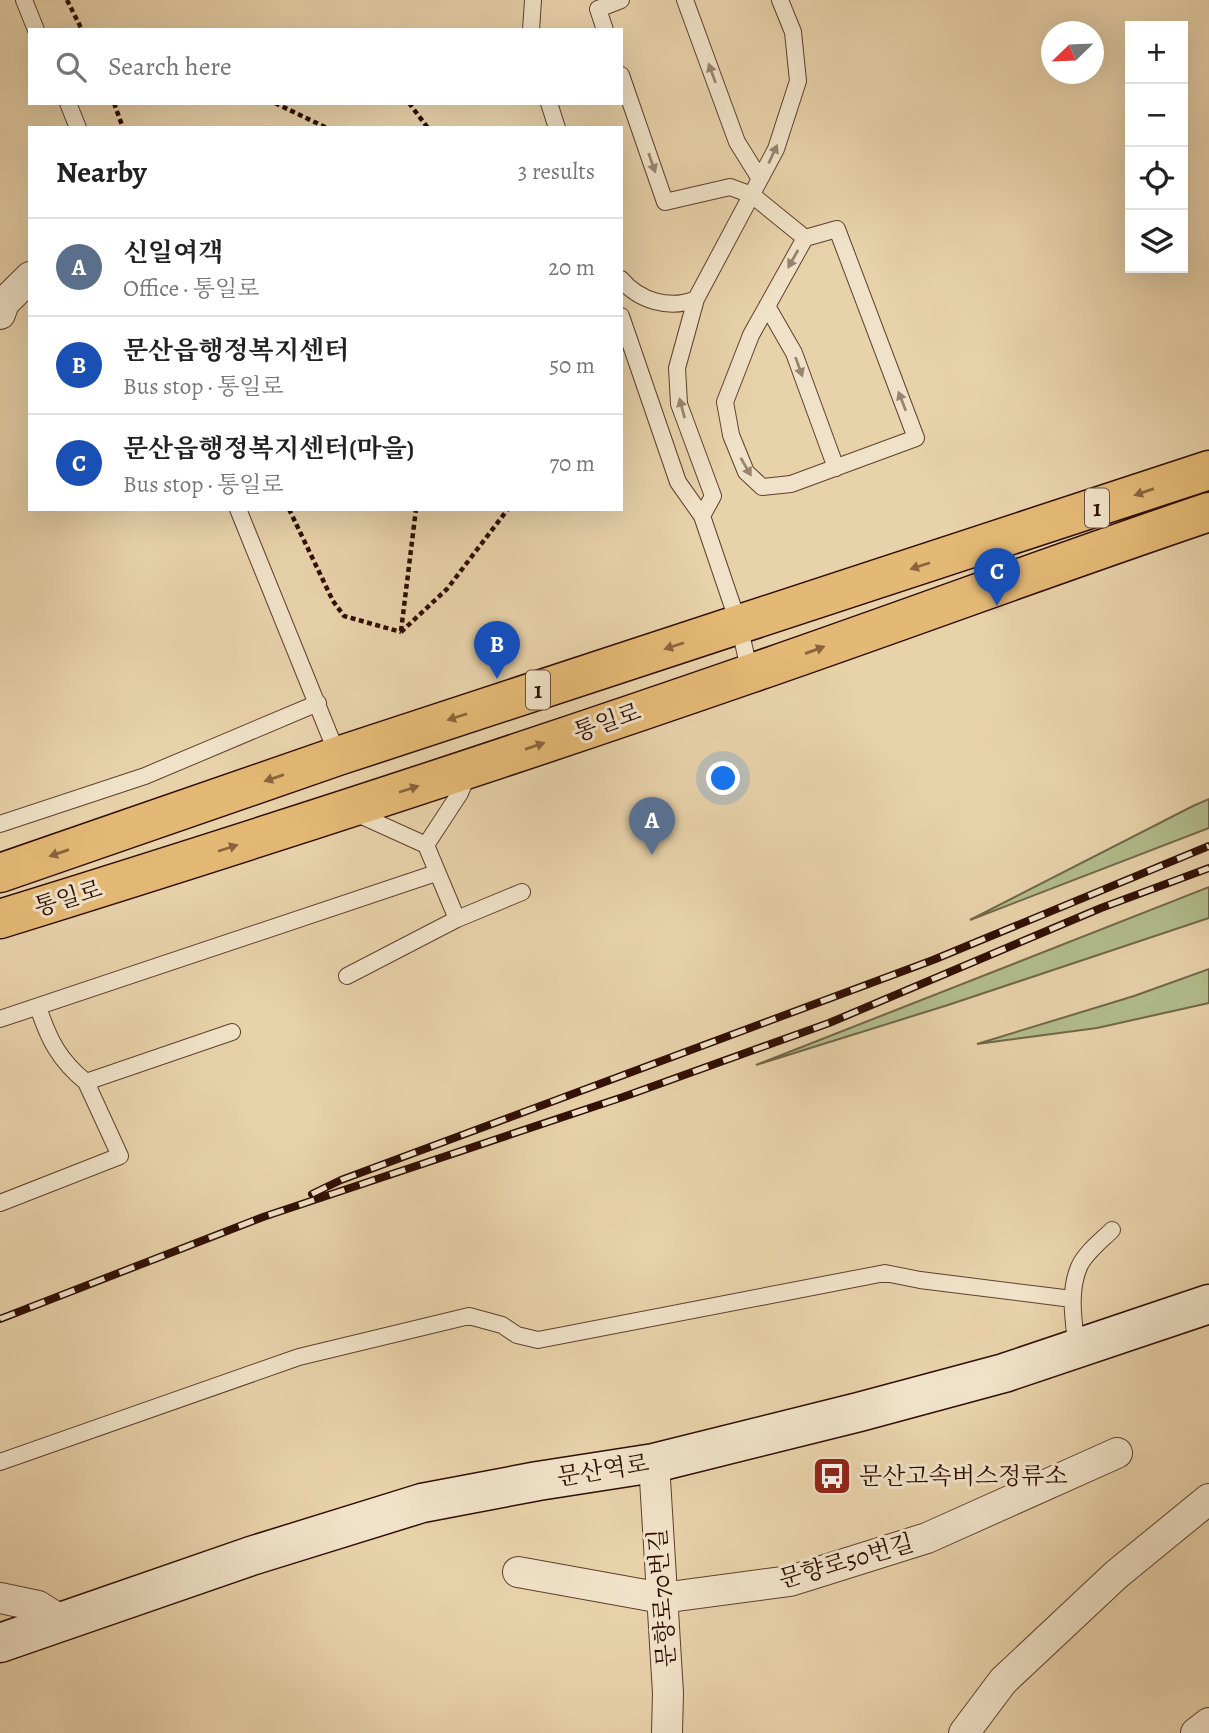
<!DOCTYPE html>
<html lang="en">
<head>
<meta charset="utf-8">
<style>
	body { margin:0; font-family:Alegreya,"Noto Serif KR",serif; background:#f2f2f2; color:#222 }
	.controls { position:absolute; right:21px; top:21px; display:grid; overflow:hidden; border-radius:0px; box-shadow:0 7px 28px #0002 }
	.controls button { width:63px; height:63px; display:grid; place-items:center; padding:0; border:0; border-bottom:2px solid #e0e0e0; background:#fff; color:#222; font:35px sans-serif }
	.compass { position:absolute; left:1041px; top:21px; width:63px; height:63px; border-radius:50%; background:#fff; box-shadow:0 7px 28px #0002; rotate:247deg }
	.you { position:absolute; left:724px; top:779px; width:24px; height:24px; margin:-18px; border:5px solid #fff; border-radius:50%; background:#1a73e8; box-shadow:0 0 0 10px #1a73e833 }
	.badge { display:grid; place-items:center; width:46px; height:46px; border-radius:50%; background:#8f2418; color:#fff; font-size:23px; font-weight:700 }
	.pin { position:absolute; translate:-50% -58px; filter:drop-shadow(0 2px 4px #0008) }
	.pin::after { content:''; position:absolute; top:37px; width:24px; height:21px; background:inherit; clip-path:polygon(0 0,100% 0,50% 100%) }
	.list { margin:0; padding:0; list-style:none }
	h2 { display:flex; justify-content:space-between; align-items:center; height:91px; margin:0; padding:0 28px; font-size:30px }
	h2 small { font-size:23px; font-weight:400; color:#767676 }
	.list li { display:grid; grid-template-columns:46px 1fr auto; gap:21px; align-items:center; box-sizing:border-box; height:98px; padding:0 28px; border-top:2px solid #e0e0e0 }
	.list b { display:block; font-size:26px; white-space:nowrap }
	.list p { margin:0; font-size:23px; white-space:nowrap; color:#767676 }
	.list em { font-size:23px; font-style:normal; color:#767676 }
	.icon { flex:none; width:38px; height:38px; fill:none; stroke:currentColor; stroke-width:2; stroke-linecap:round; stroke-linejoin:round }
	.map { position:relative; flex:none; width:1209px; height:1733px; overflow:hidden }
	.search { position:absolute; background:#fff; box-shadow:0 7px 28px #0002; left:28px; top:28px; width:595px; height:77px; display:flex; align-items:center; gap:18px; box-sizing:border-box; padding:0 24px; border-radius:0px; color:#767676; font-size:26px }
	.panel { position:absolute; background:#fff; box-shadow:0 7px 28px #0002; left:28px; top:126px; width:595px; height:385px; border-radius:0px }
	.map>svg:first-child { display:block }
	.green { fill:#b2bd8c; stroke:#716648; stroke-width:2 }
	.lines { fill:none; stroke-linecap:round; stroke-linejoin:round }
	.lane-casing { stroke:#5e3f2d; stroke-width:18 }
	.street-casing { stroke:#5e3f2d; stroke-width:32 }
	.secondary-casing { stroke:#300e03; stroke-width:41 }
	.primary-casing { stroke:#300e03; stroke-width:41 }
	.path { stroke:#300e03; stroke-width:4.5; stroke-dasharray:5 3.5; stroke-linecap:butt }
	.lane { stroke:#f0e2c8; stroke-width:16 }
	.street { stroke:#f0e2c8; stroke-width:30 }
	.secondary { stroke:#f0e2c8; stroke-width:38 }
	.primary { stroke:#e4b975; stroke-width:38 }
	.rail-casing { stroke:#300e03; stroke-width:8 }
	.rail { stroke:#f0e2c8; stroke-width:5; stroke-dasharray:16; stroke-linecap:butt }
	.oneway { fill:#9a836f }
	.oneway2 { fill:#8a643c }
	.labels { text-anchor:middle; stroke-width:6; stroke-linejoin:round; paint-order:stroke }
	.shield { fill:#f0e2c8; stroke:#6a4e3e; stroke-width:2 }
	.shield-label { font-size:23px; font-weight:bold; fill:#300e03 }
	.street-label { font-size:24px; fill:#300e03; stroke:#f0e2c8 }
	.poi-label { font-size:24px; fill:#300e03; stroke:#f0e2c8; text-anchor:start }
</style>
</head>
<body>
<div class="map">
<svg width="1209" height="1733" viewBox="0 0 1209 1733">
	<rect width="100%" height="100%" fill="#e8d2aa"/>
	<filter id="stains"><feTurbulence type="fractalNoise" baseFrequency=".00286" numOctaves="4"/><feColorMatrix values="0 0 0 0 .2 0 0 0 0 .09 0 0 0 0 .02 0 0 0 .5 -.17"/></filter>
	<radialGradient id="worn" r=".72"><stop offset=".6" stop-color="#630" stop-opacity="0"/><stop offset="1" stop-color="#630" stop-opacity=".3"/></radialGradient>
	<path class="green" d="M 1209,799 L 1209,828 L 970,920 L 1193,806 Z
		M 1209,887 L 1209,918 L 948,1005 L 756,1065 Z
		M 1209,969 L 1209,1003 L 1097,1028 L 977,1044 L 1134,996 Z"/>
	<g class="lines">
		<g class="lane-casing">
			<path id="lane" d="M 24,0 L 36,30
				M 685,0 L 737,142 L 760,179
				M 531,30 L 533,0
				M 605,30 L 598,9 L 621,0
				M 621,75 L 665,202 L 730,187 L 752,195 L 805,238 L 751,335 L 725,402 L 731,435 L 746,472 L 762,487 L 791,484 L 916,438 L 837,229 L 805,238
				M 68,103 L 78,128
				M 549,103 L 557,128
				M 621,279 C 639,301 670,310 696,299
				M 767,306 L 794,353 L 836,468
				M 621,316 L 678,482 L 702,516 L 739,625 L 750,673
				M 238,509 L 338,756
				M 702,516 L 713,496 L 679,404 L 677,368 L 696,299 L 776,149 L 798,81 L 793,32 L 780,0
				M 0,824 L 145,776 L 318,703
				M 426,845 L 460,793 L 468,774
				M 457,919 L 522,892
				M 347,976 L 457,919 L 426,845 L 353,812
				M 38,1007 C 49,1040 59,1060 86,1082
				M 0,1019 L 436,873
				M 0,1203 L 120,1156 L 86,1082 L 232,1032
				M 1077,1350 C 1074,1323 1068,1293 1079,1267 C 1085,1253 1101,1241 1112,1230
				M 0,1462 L 299,1357 L 469,1316 L 502,1325 L 517,1335 L 538,1340 L 885,1273 L 920,1280 L 1072,1299"/>
		</g>
		<g class="street-casing">
			<path id="street" d="M 0,314 L 4,303 L 30,277
				M 654,1463 L 668,1693 L 667,1733
				M 518,1572 L 662,1598 L 790,1581 L 927,1538 L 1117,1453
				M 0,1598 L 38,1606 L 62,1621
				M 964,1733 L 1003,1681 L 1117,1574 L 1209,1499
				M 1196,1733 L 1209,1723"/>
		</g>
		<g class="secondary-casing">
			<path id="secondary" d="M 0,1643 L 251,1556 L 422,1503 L 538,1481 L 654,1463 L 859,1412 L 1004,1373 L 1209,1304"/>
		</g>
		<g class="primary-casing">
			<path id="primary" d="M 0,873 L 338,756 L 1209,470
				M 0,919 C 251,841 501,760 749,674 C 903,621 1055,564 1209,512"/>
		</g>
		<path class="path" d="M 67,0 L 82,30
			M 114,103 L 123,128
			M 275,103 L 327,128
			M 409,103 L 428,128
			M 289,509 L 333,601 L 344,616 L 401,632
			M 401,631 L 416,509
			M 401,632 L 447,589 L 508,509"/>
		<use href="#lane" class="lane"/>
		<use href="#street" class="street"/>
		<use href="#secondary" class="secondary"/>
		<use href="#primary" class="primary"/>
		<g class="rail-casing">
			<path id="rail" d="M 312,1194 L 341,1180 L 933,960 L 1209,846
				M 0,1319 L 263,1217 L 623,1097 L 829,1023 L 1101,908 L 1209,868"/>
		</g>
		<use href="#rail" class="rail"/>
	</g>
	<defs><path id="oneway-solid" d="M-6-.8H1V-3.2L6.5 0L1 3.2V.8H-6Z" transform="scale(1.75)"/></defs>
	<g class="oneway">
		<use href="#oneway-solid" transform="translate(712 73) rotate(-110)"/>
		<use href="#oneway-solid" transform="translate(773 154) rotate(-65)"/>
		<use href="#oneway-solid" transform="translate(652 163) rotate(71)"/>
		<use href="#oneway-solid" transform="translate(793 259) rotate(119)"/>
		<use href="#oneway-solid" transform="translate(799 367) rotate(70)"/>
		<use href="#oneway-solid" transform="translate(902 401) rotate(-111)"/>
		<use href="#oneway-solid" transform="translate(682 408) rotate(-105)"/>
		<use href="#oneway-solid" transform="translate(746 467) rotate(60)"/>
	</g>
	<g class="oneway2">
		<use href="#oneway-solid" transform="translate(1144 492) rotate(161)"/>
		<use href="#oneway-solid" transform="translate(920 566) rotate(162)"/>
		<use href="#oneway-solid" transform="translate(674 646) rotate(162)"/>
		<use href="#oneway-solid" transform="translate(815 650) rotate(-20)"/>
		<use href="#oneway-solid" transform="translate(457 717) rotate(162)"/>
		<use href="#oneway-solid" transform="translate(535 746) rotate(-19)"/>
		<use href="#oneway-solid" transform="translate(274 778) rotate(161)"/>
		<use href="#oneway-solid" transform="translate(409 789) rotate(-18)"/>
		<use href="#oneway-solid" transform="translate(228 848) rotate(-18)"/>
		<use href="#oneway-solid" transform="translate(59 853) rotate(161)"/>
	</g>
	<defs>
		<g id="bus-square" transform="scale(2.0125)"><rect x="-9" y="-9" width="18" height="18" rx="4" fill="#8f2418" stroke="#f0e2c8"/><path d="M-5-6H5V4H4V6H2V4H-2V6H-4V4H-5ZM-3.5-4V0h7V-4ZM-3.5 1.2v1.5H-2V1.2ZM2 1.2v1.5H3.5V1.2Z" fill="#fff"/></g>
	</defs>
	<g fill-rule="evenodd">
		<use href="#bus-square" x="832" y="1476"/>
	</g>
	<g class="labels">
		<g class="shield">
			<rect x="1085" y="488.5" width="24" height="39" rx="5"/>
			<rect x="526" y="670.5" width="24" height="39" rx="5"/>
		</g>
		<g class="shield-label">
			<text x="1097" y="516">1</text>
			<text x="538" y="698">1</text>
		</g>
		<g class="street-label">
			<text transform="translate(607 722) rotate(-19)" y="8">통일로</text>
			<text transform="translate(68 898) rotate(-17)" y="8">통일로</text>
			<text transform="translate(603 1470) rotate(-9)" y="8">문산역로</text>
			<text transform="translate(846 1561) rotate(-16)" y="8">문향로50번길</text>
			<text transform="translate(662 1598) rotate(-94)" y="8">문향로70번길</text>
		</g>
		<g class="poi-label">
			<text x="859" y="1484">문산고속버스정류소</text>
		</g>
	</g>
	<rect width="100%" height="100%" filter="url(#stains)"/>
	<rect width="100%" height="100%" fill="url(#worn)"/>
</svg>
<div class="controls">
<button>+</button>
<button>−</button>
<button><svg class="icon" aria-label="locate" viewBox="0 0 24 24"><circle cx="12" cy="12" r="6"/><path d="M12 2v4M12 18v4M2 12h4M18 12h4"/></svg></button>
<button><svg class="icon" aria-label="layers" viewBox="0 0 24 24"><path d="M12 4l9 5-9 5-9-5zM3 14l9 5 9-5"/></svg></button>
</div>
<svg class="compass" viewBox="-18 -18 36 36"><path d="M0-13l5 13h-10z" fill="#e53935"/><path d="M0 13l5-13h-10z" fill="#767676"/></svg>
<div class="you"></div>
<div class="pin badge" style="left:652px;top:855px;background:#5c6f8a">A</div>
<div class="pin badge" style="left:497px;top:679px;background:#1a4fb4">B</div>
<div class="pin badge" style="left:997px;top:606px;background:#1a4fb4">C</div>
<div class="search"><svg class="icon" aria-label="search" viewBox="0 0 24 24"><circle cx="10" cy="10" r="6"/><path d="M15 15l6 6"/></svg>Search here</div>
<section class="panel">
<h2>Nearby<small>3 results</small></h2>
<ul class="list">
<li><span class="badge" style="background:#5c6f8a">A</span><div><b>신일여객</b><p>Office · 통일로</p></div><em>20 m</em></li>
<li><span class="badge" style="background:#1a4fb4">B</span><div><b>문산읍행정복지센터</b><p>Bus stop · 통일로</p></div><em>50 m</em></li>
<li><span class="badge" style="background:#1a4fb4">C</span><div><b>문산읍행정복지센터(마을)</b><p>Bus stop · 통일로</p></div><em>70 m</em></li>
</ul>
</section>
</div>
</body>
</html>
